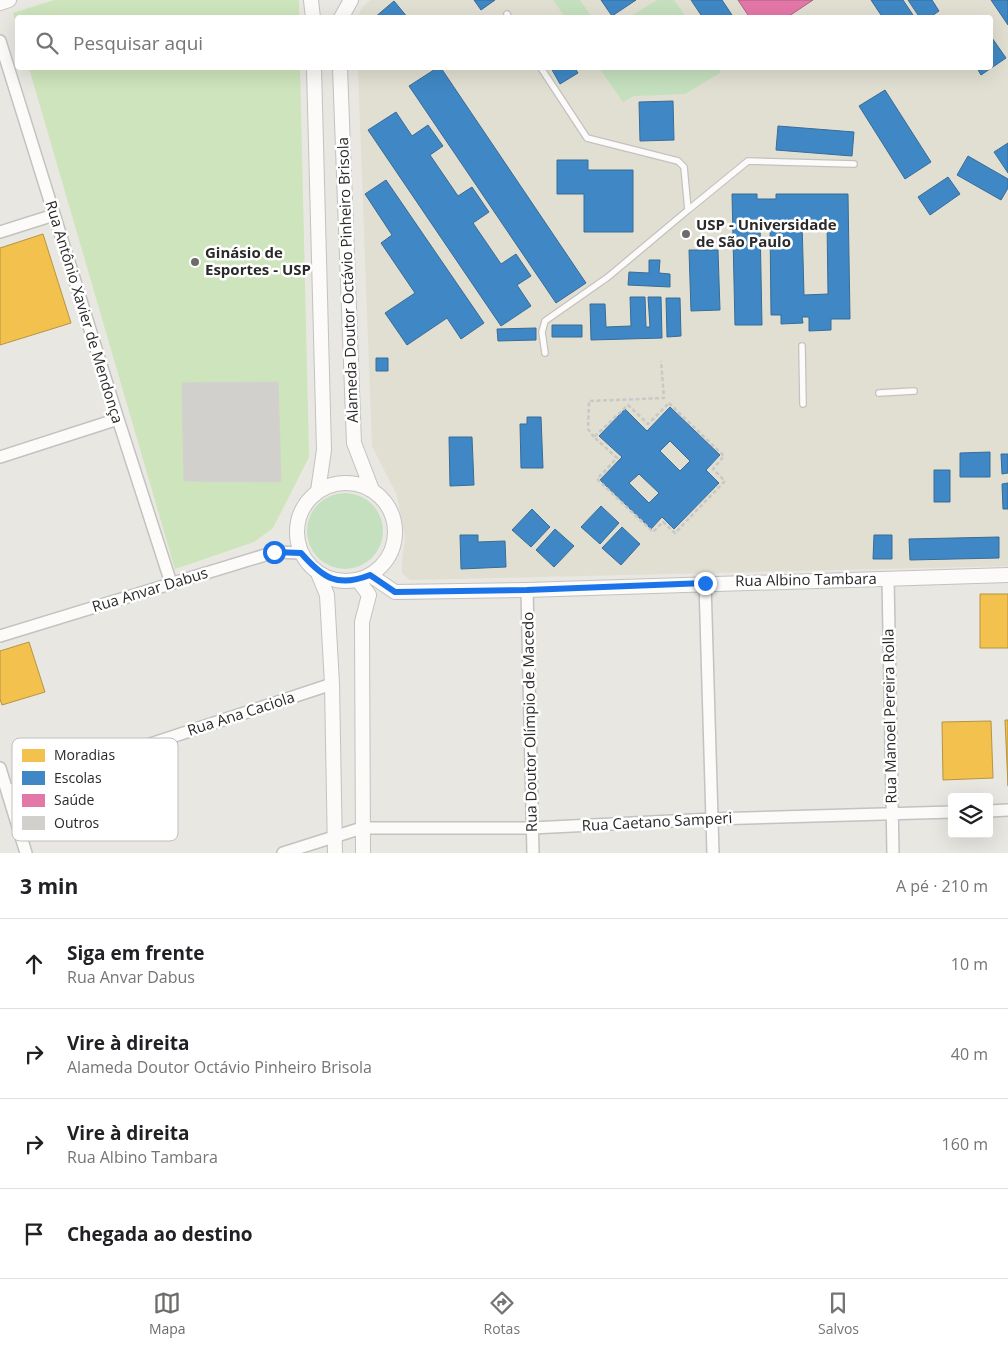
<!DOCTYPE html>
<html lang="pt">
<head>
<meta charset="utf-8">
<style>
	body { margin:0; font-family:"Open Sans",sans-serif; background:#f2f2f2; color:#202124 }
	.controls { position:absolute; right:15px; bottom:15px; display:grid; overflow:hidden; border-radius:5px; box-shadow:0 5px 20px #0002 }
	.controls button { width:45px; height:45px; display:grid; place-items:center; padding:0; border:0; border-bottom:1px solid #e0e0e0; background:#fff; color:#202124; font:25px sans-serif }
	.stop { position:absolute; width:15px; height:15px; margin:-11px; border:4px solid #1a73e8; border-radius:50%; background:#fff }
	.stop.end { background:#1a73e8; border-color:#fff; box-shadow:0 1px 5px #0008 }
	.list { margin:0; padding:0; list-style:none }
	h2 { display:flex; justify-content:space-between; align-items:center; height:65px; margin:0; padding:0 20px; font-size:21px }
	h2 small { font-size:16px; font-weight:400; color:#757577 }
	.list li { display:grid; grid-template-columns:32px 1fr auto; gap:15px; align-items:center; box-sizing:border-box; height:90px; padding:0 20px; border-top:1px solid #e0e0e0 }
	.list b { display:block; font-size:19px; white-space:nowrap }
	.list p { margin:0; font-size:16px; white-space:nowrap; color:#757577 }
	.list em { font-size:16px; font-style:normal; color:#757577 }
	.icon { flex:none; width:28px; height:28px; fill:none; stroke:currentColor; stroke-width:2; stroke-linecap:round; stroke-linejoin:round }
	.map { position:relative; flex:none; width:1008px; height:853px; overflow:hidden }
	.search { position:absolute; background:#fff; box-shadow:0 5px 20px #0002; left:15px; right:15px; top:15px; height:55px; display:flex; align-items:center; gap:12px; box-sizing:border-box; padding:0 18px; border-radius:5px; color:#757577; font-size:19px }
	.sheet { height:425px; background:#fff }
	nav { display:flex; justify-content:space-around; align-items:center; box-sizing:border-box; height:70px; border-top:1px solid #e0e0e0; background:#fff; font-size:14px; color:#757577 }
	nav a { display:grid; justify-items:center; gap:2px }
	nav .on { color:#6c6c6a }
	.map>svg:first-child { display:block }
	.education { fill:#e1dfd1 }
	.green { fill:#c5e0be }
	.pitch { fill:#cde4bc }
	.homes { fill:#f2c14e; stroke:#b69443 }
	.schools { fill:#3f88c5; stroke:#396c96; fill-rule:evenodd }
	.health { fill:#e377a8; stroke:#ac6082 }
	.building { fill:#d1d0cc; stroke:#d3d2cd }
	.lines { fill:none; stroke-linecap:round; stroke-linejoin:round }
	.service-casing { stroke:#c2c2c1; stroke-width:8 }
	.minor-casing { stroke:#c2c2c1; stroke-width:14 }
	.tertiary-casing { stroke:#c2c2c1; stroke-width:16 }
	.path { stroke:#c8c8c7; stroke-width:2.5; stroke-dasharray:4 2.5; stroke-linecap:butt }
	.service { stroke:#fcfbfa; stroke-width:5.5 }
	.minor { stroke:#fcfbfa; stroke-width:11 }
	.tertiary { stroke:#fcfbfa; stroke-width:14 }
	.route { stroke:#1a73e8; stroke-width:6 }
	.poi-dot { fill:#6c6c6a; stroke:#fff; stroke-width:2 }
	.labels { text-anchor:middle; stroke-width:5; stroke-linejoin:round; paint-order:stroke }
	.poi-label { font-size:15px; font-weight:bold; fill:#2a2a2a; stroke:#fff; text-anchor:start }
	.street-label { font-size:15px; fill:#2a2a2a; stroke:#fff }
	.key { fill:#fff; stroke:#bfbfbf; stroke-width:1 }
	.key-label { font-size:14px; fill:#2a2a2a }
</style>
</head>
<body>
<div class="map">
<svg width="1008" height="853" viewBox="0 0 1008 853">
	<rect width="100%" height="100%" fill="#e8e7e1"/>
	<path class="education" d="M 370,0 L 1008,0 L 1008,566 L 410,580 L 402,573 L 402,559 L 405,539 L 397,495 L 372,446 L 358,68 L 990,68 L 990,18 L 358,17 L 361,9 Z"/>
	<path class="green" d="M 553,0 L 580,0 L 592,17 L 565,17 Z
		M 657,0 L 674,0 L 686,17 L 629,17 Z
		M 599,68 L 720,68 L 720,73 L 685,94 L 634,96 L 623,102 Z
		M307 531a38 38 0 1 1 76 0a38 38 0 1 1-76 0Z"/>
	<path class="pitch" d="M 54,0 L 299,0 L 299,17 L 18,18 L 17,29 L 13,13 Z
		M 29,68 L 300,68 L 309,457 L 273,528 L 254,542 L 175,569 Z"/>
	<path class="homes" d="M 43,234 L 71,323 L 0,345 L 0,248 Z
		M 980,594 L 1008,594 L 1008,648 L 980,648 Z
		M 29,642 L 45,692 L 2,705 L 0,699 L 0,651 Z
		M 1005,720 L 1008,720 L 1008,786 Z
		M 991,721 L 993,778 L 943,780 L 942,722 Z"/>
	<path class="schools" d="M 474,0 L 495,0 L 481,10 Z
		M 601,0 L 636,0 L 612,16 Z
		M 691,0 L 722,0 L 734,18 L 703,18 Z
		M 871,0 L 903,0 L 915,18 L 883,18 Z
		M 908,0 L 932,0 L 939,11 L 929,18 L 920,18 Z
		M 991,0 L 1008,0 L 1008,25 Z
		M 394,1 L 408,18 L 374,18 Z
		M 990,35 L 1006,58 L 981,75 L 977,68 L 990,68 Z
		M 437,68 L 441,68 L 586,283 L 556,303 L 409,86 Z
		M 551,68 L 575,68 L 578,73 L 560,84 Z
		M 885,90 L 931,162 L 905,179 L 859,106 Z
		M 673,101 L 674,140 L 640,141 L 639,102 Z
		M 396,112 L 412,136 L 428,125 L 443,146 L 430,155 L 458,196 L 472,187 L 489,212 L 473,223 L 501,264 L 516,254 L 531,276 L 517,285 L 531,306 L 501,326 L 368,130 Z
		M 778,126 L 854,132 L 852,156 L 776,150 Z
		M 1008,143 L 1008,173 L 994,152 Z
		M 968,156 L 1008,179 L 1008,188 L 1001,200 L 957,175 Z
		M 557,160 L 588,160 L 588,170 L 633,170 L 633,232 L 584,232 L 584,194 L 557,194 Z
		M 948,177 L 960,194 L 930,215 L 918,197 Z
		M 386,180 L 484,323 L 461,339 L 447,318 L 407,345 L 385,313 L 415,293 L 381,243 L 392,235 L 365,194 Z
		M 732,194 L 757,194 L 757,199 L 776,199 L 776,194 L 848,194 L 850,319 L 831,319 L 831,330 L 809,331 L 809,317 L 802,317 L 803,323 L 781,324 L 781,315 L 771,315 L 770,223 L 760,223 L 762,325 L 735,325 ZM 802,221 L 827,221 L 828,294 L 804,295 Z
		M 689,250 L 718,250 L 720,310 L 691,311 Z
		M 649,260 L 660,260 L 659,273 L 670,274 L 670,287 L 628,285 L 629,272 L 649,273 Z
		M 630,297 L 645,297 L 646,327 L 650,327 L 648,297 L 661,297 L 662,338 L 591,340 L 590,304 L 605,304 L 606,327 L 631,326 Z
		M 666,298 L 680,298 L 681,336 L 667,337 Z
		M 552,325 L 582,325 L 582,337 L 552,337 Z
		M 536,328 L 536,340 L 498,341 L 497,329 Z
		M 376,358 L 388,358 L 388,371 L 376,371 Z
		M 670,407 L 720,455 L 706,470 L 719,483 L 674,529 L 662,517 L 651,529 L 600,480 L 622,457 L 599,436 L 625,409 L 647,431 ZM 670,441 L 690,461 L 680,471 L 660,451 ZM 639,474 L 659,493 L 649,503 L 629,483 Z
		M 527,417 L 541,417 L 543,468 L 521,468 L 520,424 L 527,424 Z
		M 449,437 L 472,437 L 474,485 L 450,486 Z
		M 990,452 L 990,477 L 960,477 L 960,453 Z
		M 1001,454 L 1008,454 L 1008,473 L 1002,474 Z
		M 934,470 L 950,470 L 950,502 L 934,502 Z
		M 1008,483 L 1008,509 L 1003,509 L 1002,484 Z
		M 601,506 L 619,523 L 600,544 L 581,527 Z
		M 532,509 L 550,527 L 531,547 L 512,530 Z
		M 622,527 L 640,544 L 621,565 L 602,548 Z
		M 555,529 L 574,546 L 554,567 L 536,550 Z
		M 460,535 L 478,535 L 478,542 L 505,541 L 506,567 L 461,569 Z
		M 874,535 L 892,535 L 892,559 L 873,559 Z
		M 999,537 L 999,558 L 910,560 L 909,539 Z"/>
	<path class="health" d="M 738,0 L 813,0 L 786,18 L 750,18 Z"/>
	<path class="building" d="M 278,382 L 281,482 L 184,481 L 182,383 Z"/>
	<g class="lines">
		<g class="service-casing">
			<path id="service" d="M 507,14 L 509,18
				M 541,68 L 587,138 L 678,161 L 684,167 L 688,210 L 608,277 L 545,321 L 542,332 L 545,353
				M 688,210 L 748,161 L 854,164
				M 802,346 L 803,404
				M 879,393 L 914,391"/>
		</g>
		<g class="minor-casing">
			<path id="minor" d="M 0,41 L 118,419 L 171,583
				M 0,232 L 54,215
				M 0,457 L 118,419
				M 888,578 L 893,853
				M 705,583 L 713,853
				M 527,590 L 533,853
				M 0,636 L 275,552 L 301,553
				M 0,768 L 26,853
				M 8,791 L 332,684
				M 989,811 L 1008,810
				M 283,853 L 362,828 L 532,828 L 712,819 L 952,812"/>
		</g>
		<g class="tertiary-casing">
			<path id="tertiary" d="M 311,0 L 313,18
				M 0,3 L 9,0
				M 341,18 L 351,0
				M 314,68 L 324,450 L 318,491
				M 340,68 L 354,443 L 372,490
				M297 532a49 49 0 1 1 98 0a49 49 0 1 1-98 0Z
				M 318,573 L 327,595 L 332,684 L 335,853
				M 370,575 L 395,592 L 527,590 L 1008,575
				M 358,580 L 369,595 L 362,622 L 363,853"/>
		</g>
		<path class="path" d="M 669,403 L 724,456 L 713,469 L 725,481 L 675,533 L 663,522 L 653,532 L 597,479 L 617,458 L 594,437 L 628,405 L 648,424 Z
			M 594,437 L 588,429 L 589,401 L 664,398 L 661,361"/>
		<use href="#service" class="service"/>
		<use href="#minor" class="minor"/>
		<use href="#tertiary" class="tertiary"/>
	</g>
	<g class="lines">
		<path class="route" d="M 274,552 L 301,553 C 323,578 337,588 370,575 L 395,592 L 527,590 L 705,583"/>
	</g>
	<g class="poi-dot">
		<circle cx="686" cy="234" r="5"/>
		<circle cx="195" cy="262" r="5"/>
	</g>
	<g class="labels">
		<g class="poi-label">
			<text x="696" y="230">USP - Universidade<tspan x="696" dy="17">de São Paulo</tspan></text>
			<text x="205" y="258">Ginásio de<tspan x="205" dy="17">Esportes - USP</tspan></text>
		</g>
		<g class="street-label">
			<text transform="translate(348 280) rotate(-92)" y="5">Alameda Doutor Octávio Pinheiro Brisola</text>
			<text transform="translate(84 312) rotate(73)" y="5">Rua Antônio Xavier de Mendonça</text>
			<text transform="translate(806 580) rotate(-1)" y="5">Rua Albino Tambara</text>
			<text transform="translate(150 590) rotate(-17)" y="5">Rua Anvar Dabus</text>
			<text transform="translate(241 714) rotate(-18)" y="5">Rua Ana Caciola</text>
			<text transform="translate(890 716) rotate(-91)" y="5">Rua Manoel Pereira Rolla</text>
			<text transform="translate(530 722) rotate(-91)" y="5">Rua Doutor Olímpio de Macedo</text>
			<text transform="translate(657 822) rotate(-3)" y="5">Rua Caetano Samperi</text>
		</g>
	</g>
	<rect x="12" y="738" width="166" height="103" rx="8" class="key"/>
	<rect x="22" y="749" width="23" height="13" fill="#f2c14e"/>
	<rect x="22" y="771" width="23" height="14" fill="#3f88c5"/>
	<rect x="22" y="794" width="23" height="13" fill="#e377a8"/>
	<rect x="22" y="816" width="23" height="14" fill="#d1d0cc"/>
	<g class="key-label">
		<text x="54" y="760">Moradias</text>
		<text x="54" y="783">Escolas</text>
		<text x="54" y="805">Saúde</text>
		<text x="54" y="828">Outros</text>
	</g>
</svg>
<div class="controls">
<button><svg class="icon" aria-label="layers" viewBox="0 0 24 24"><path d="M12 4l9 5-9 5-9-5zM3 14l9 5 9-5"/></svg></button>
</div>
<div class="stop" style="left:274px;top:552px"></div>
<div class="stop end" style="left:705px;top:583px"></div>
<div class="search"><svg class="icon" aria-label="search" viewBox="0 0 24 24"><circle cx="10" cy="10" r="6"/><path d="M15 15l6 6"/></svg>Pesquisar aqui</div>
</div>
<section class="sheet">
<h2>3 min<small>A pé · 210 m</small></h2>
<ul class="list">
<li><svg class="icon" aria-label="ahead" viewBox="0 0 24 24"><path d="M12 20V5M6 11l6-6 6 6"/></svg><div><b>Siga em frente</b><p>Rua Anvar Dabus</p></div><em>10 m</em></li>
<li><svg class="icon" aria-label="right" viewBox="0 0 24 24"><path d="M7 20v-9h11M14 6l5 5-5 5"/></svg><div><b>Vire à direita</b><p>Alameda Doutor Octávio Pinheiro Brisola</p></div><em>40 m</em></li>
<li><svg class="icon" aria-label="right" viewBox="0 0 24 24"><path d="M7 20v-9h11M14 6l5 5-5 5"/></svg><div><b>Vire à direita</b><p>Rua Albino Tambara</p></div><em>160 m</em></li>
<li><svg class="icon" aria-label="arrive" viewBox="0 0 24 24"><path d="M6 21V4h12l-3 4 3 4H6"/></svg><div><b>Chegada ao destino</b></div></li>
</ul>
</section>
<nav>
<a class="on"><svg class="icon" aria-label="map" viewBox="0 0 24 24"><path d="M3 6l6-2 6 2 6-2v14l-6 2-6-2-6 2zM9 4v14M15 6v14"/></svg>Mapa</a>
<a><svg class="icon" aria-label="directions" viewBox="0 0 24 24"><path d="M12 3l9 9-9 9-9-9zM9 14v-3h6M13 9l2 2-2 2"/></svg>Rotas</a>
<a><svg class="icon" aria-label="saved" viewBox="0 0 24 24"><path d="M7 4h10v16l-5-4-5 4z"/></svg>Salvos</a>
</nav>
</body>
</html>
